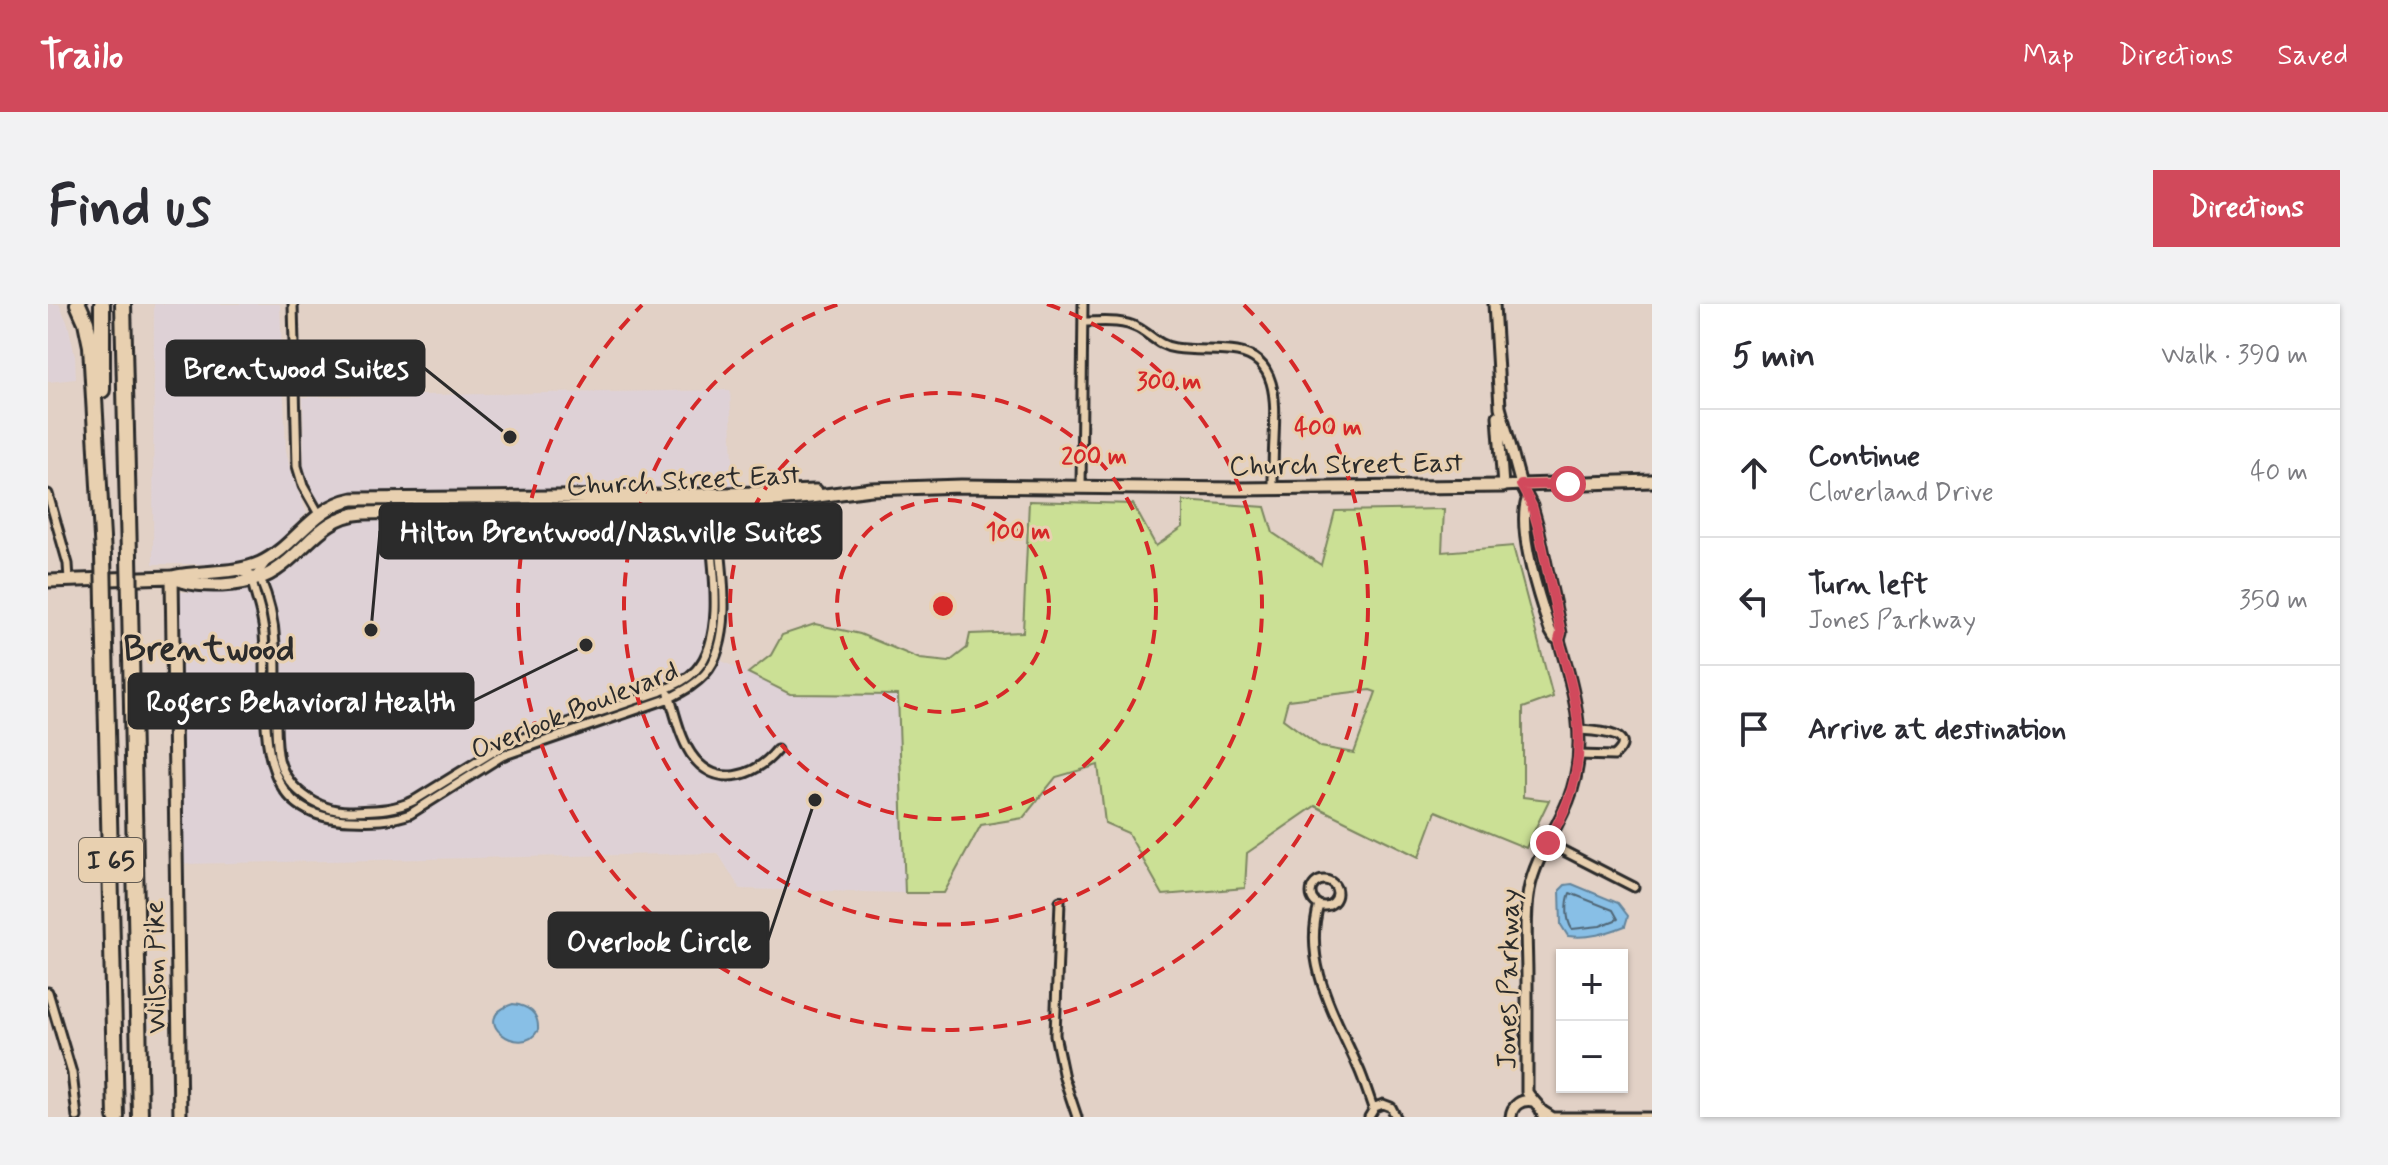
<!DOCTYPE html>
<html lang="en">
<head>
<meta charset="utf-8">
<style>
	body { margin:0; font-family:Mynerve,sans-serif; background:#f2f2f3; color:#2b2b33 }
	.controls { position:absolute; right:24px; bottom:24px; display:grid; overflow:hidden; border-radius:0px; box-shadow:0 2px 6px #0004 }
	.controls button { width:72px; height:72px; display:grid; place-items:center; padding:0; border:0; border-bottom:2px solid #e1e1e2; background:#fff; color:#2b2b33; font:40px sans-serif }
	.stop { position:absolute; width:24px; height:24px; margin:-18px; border:6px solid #d1495b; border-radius:50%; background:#fff }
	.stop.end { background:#d1495b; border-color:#fff; box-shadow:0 2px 8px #0008 }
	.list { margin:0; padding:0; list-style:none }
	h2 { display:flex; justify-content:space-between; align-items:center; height:104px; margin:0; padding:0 32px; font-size:34px }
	h2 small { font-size:26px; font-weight:400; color:#7c7c81 }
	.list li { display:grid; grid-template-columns:52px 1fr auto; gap:24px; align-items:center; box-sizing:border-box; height:128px; padding:0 32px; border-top:2px solid #e1e1e2 }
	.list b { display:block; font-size:30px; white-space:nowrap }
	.list p { margin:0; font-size:26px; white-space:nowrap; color:#7c7c81 }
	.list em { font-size:26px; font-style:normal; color:#7c7c81 }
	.icon { flex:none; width:44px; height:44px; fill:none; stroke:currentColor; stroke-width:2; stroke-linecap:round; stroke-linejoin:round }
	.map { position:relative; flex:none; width:1604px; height:813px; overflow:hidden; border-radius:0px }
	header { display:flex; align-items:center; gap:48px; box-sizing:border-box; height:112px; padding:0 40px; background:#d1495b; color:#fff }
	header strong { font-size:38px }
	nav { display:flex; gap:44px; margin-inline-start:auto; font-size:28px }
	.intro { display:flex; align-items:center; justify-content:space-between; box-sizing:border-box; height:192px; padding:0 48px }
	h1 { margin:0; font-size:56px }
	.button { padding:20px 36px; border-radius:0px; background:#d1495b; color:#fff; font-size:28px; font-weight:700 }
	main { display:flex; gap:48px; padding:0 48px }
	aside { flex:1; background:#fff; border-radius:0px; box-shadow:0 2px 6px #0004 }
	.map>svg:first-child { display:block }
	.built { fill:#ded1d6 }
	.green { fill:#cbe095; stroke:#7b8660; stroke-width:2; fill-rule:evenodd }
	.water { fill:#88bfe6; stroke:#63849b; stroke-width:2 }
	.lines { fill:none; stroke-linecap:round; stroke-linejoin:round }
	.shore { stroke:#506676; stroke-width:2 }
	.minor-casing { stroke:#2b2b2b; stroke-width:13 }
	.tertiary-casing { stroke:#2b2b2b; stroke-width:15 }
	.secondary-casing { stroke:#2b2b2b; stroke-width:17 }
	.motorway-casing { stroke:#2b2b2b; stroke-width:20 }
	.minor { stroke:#e8d0b0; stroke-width:7 }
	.tertiary { stroke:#e8d0b0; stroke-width:9 }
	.secondary { stroke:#e8d0b0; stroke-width:11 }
	.motorway { stroke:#e8d0b0; stroke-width:14 }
	.motorway-bridge-casing { stroke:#2b2b2b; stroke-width:20; stroke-linecap:butt }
	.motorway-bridge { stroke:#e8d0b0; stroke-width:14 }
	.route { stroke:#d1495b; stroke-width:10 }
	.ring { fill:none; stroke:#d62828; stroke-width:4; stroke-dasharray:14 10 }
	.labels { text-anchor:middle; stroke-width:6; stroke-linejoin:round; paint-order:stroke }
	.shield { fill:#e8d0b0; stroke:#645c53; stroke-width:2 }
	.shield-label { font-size:26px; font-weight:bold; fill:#2b2b2b }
	.street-label { font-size:28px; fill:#2b2b2b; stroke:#e8d0b0 }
	.district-label { font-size:36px; font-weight:bold; fill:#2b2b2b; stroke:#e8d0b0 }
	.centre { fill:#d62828; stroke:#e8d0b0; stroke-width:4 }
	.ring-label { font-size:24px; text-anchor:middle; font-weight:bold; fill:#d62828; stroke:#e8d0b0; stroke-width:6; stroke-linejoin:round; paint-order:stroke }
	.leader { fill:none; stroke:#2b2b2b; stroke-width:3 }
	.callout-dot { fill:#2b2b2b; stroke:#e8d0b0; stroke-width:3 }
	.callout { fill:#2b2b2b; stroke:#2b2b2b; stroke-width:3 }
	.callout-label { font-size:30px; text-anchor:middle; font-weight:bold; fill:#fff }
</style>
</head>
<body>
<header>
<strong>Trailo</strong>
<nav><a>Map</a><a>Directions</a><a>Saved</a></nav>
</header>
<div class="intro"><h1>Find us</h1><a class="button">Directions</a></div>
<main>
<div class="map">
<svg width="1604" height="813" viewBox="0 0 1604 813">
	<rect width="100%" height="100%" fill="#e2d1c6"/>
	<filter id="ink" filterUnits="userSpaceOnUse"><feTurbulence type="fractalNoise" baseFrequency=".0125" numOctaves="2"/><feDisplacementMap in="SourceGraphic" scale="16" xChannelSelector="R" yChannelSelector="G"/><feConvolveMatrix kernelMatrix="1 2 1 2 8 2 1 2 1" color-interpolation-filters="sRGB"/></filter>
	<g filter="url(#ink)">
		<path class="built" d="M 0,0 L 11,0 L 20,20 L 27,52 L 28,75 L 0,78 Z
			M 106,0 L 232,0 L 238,146 L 243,170 L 259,209 L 229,239 L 204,254 L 176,260 L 105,260 Z
			M 682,86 L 686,182 L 321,188 L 296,191 L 273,200 L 260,178 L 256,163 L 255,93 Z
			M 676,203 L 684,307 L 674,357 L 742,390 L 850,391 L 857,589 L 692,585 L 670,549 L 136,560 L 131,288 L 189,287 L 211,282 L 240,265 L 280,226 L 295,219 L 310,215 Z"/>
		<path class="green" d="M 981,197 L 1085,200 L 1108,242 L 1135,223 L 1135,197 L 1217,203 L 1225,229 L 1273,261 L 1287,207 L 1396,205 L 1394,248 L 1465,242 L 1505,393 L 1475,404 L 1475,493 L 1501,496 L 1478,544 L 1388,507 L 1371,553 L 1267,502 L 1199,549 L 1197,584 L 1115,591 L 1080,529 L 1057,519 L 1050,461 L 1008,473 L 975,514 L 933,521 L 896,589 L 857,589 L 850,391 L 742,390 L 700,369 L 723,351 L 734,331 L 767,320 L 812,330 L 872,355 L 901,358 L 919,344 L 922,330 L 975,328 ZM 1322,386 L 1328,388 L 1306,449 L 1273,443 L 1235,415 L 1240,396 Z"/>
		<path class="water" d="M 1524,580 L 1570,599 L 1580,612 L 1577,622 C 1559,629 1540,635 1520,632 L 1513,621 L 1512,586 L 1517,581 Z
			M 465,700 C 481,702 491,709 490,726 C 474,756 417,715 465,700 Z"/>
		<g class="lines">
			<path class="shore" d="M 1522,589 L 1565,606 L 1570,615 L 1552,622 L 1524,625 C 1518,616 1518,599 1522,589 Z"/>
			<g class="minor-casing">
				<path id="minor" d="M 245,0 L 249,162 L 255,182 L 271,210
					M 1035,18 C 1053,18 1073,15 1090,24 C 1103,31 1111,42 1127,44 C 1148,47 1169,45 1189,48 C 1232,55 1227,103 1226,135 C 1225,152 1225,168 1225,185
					M 1033,184 L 1035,0
					M 0,190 L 20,260 L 21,276
					M 219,257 L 204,277 C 208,295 215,311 216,330 C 222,403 196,513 302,516 C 323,517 343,517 362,510 L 454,452 L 622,394 C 635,387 647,381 657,370 C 689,334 672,253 668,208 L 664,205
					M 188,267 L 212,274 C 221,295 226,317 227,340 C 230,376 225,414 230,450 C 235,483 269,507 301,507 C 325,506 345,507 367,496 L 448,446 L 466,437 L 611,388 C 624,382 638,377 648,366 C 680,332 663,252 660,208 L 664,203
					M 621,390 C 627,410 632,433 643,450 C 667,485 706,474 729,446
					M 1531,451 L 1566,452 C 1594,428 1544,427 1531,426
					M 1500,539 L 1586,583
					M1263 589a13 13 0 1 1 26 0a13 13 0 1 1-26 0Z
					M 1012,597 L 1007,731 L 1016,774 L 1029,813
					M 1271,601 C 1254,659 1287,711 1310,763 C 1316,776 1320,790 1325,804
					M 0,688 L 24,769 L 29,813
					M 1494,806 L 1505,813 L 1604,813
					M 1321,813 L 1327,803 L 1335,800 L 1343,803 L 1348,813"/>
			</g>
			<g class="tertiary-casing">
				<path id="tertiary" d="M 1446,0 L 1452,103 L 1473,181 L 1484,202 L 1490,223 L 1513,329 L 1511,336 C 1527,390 1542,443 1520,497 C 1508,527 1487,554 1481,586 C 1476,614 1479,643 1479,672 C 1479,710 1479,749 1479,788 C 1484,797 1494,802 1495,813
					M 1450,112 L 1455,182 L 1473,181
					M 1479,196 C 1469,227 1491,294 1502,326 L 1506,333 L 1511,336
					M 1463,813 C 1464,801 1473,795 1485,797"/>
			</g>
			<g class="secondary-casing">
				<path id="secondary" d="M 1473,181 L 1604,177
					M 124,273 C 141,281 155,281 174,281 C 192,280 212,277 228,266 C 260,245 273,212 316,209 L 664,201 L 762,193 L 823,185 L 913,182 L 1191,185 L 1455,182
					M 124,273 L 132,813
					M 0,277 L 124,273 C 153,266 185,271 212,259 C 247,243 264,203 305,195 L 613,192 L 768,187"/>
			</g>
			<g class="motorway-casing">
				<path id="motorway" d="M 30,0 L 38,18 L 43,42 L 55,251
					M 54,0 L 54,86
					M 75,0 L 81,252
					M 56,298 L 68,813
					M 82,299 L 92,813"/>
			</g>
			<use href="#minor" class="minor"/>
			<use href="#tertiary" class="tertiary"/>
			<use href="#secondary" class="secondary"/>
			<use href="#motorway" class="motorway"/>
			<g class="motorway-bridge-casing">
				<path id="motorway-bridge" d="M 55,251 L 56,298
					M 81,252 L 82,299"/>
			</g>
			<use href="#motorway-bridge" class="motorway-bridge"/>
		</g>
	</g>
	<g class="lines" filter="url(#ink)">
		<path class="route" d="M 1500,539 C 1507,524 1516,509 1521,494 C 1541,437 1527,392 1511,336 L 1513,329 L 1490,223 L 1484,202 L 1473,181 L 1520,180"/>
	</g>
	<g class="ring">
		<circle cx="895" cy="302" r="106"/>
		<circle cx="895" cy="302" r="213"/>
		<path d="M999 0A319 319 0 1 1 791 0"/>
		<path d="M1196 1A425 425 0 1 1 594 1"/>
	</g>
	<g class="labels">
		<rect class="shield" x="31" y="534" width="64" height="44" rx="6"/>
		<g class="shield-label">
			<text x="63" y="565">I 65</text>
		</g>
		<g class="street-label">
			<text transform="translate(1298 159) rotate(-1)" y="10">Church Street East</text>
			<text transform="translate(635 175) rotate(-3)" y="10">Church Street East</text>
			<text transform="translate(526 405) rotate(-22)" y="10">Overlook Boulevard</text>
			<text transform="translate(106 663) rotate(-91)" y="10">Wilson Pike</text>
			<text transform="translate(1459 675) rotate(-89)" y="10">Jones Parkway</text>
		</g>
		<g class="district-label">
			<text x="161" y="356">Brentwood</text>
		</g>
	</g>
	<circle cx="895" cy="302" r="12" class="centre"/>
	<g class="ring-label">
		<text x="1121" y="85">300 m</text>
		<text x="1280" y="131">400 m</text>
		<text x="1046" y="160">200 m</text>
		<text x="970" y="235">100 m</text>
	</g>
	<path class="leader" d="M462 133L376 64M323 326L332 227M538 341L425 397M767 496L720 636"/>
	<g class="callout-dot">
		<circle cx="462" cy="133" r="8"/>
		<circle cx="323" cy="326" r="8"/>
		<circle cx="538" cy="341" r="8"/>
		<circle cx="767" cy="496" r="8"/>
	</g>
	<g class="callout">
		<rect x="119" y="37" width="257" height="54" rx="8"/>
		<rect x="332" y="200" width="461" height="54" rx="8"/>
		<rect x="81" y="370" width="344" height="54" rx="8"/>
		<rect x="501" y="609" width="219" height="54" rx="8"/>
	</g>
	<g class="callout-label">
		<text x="248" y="74">Brentwood Suites</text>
		<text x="563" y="237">Hilton Brentwood/Nashville Suites</text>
		<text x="253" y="407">Rogers Behavioral Health</text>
		<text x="611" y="647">Overlook Circle</text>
	</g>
</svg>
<div class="controls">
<button>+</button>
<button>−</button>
</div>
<div class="stop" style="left:1520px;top:180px"></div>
<div class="stop end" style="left:1500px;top:539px"></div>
</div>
<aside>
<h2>5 min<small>Walk · 390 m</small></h2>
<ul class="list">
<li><svg class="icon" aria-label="ahead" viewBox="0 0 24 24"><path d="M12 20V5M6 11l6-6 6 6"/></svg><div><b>Continue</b><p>Cloverland Drive</p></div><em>40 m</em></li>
<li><svg class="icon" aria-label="left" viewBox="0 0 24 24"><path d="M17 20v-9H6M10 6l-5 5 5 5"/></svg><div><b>Turn left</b><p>Jones Parkway</p></div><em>350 m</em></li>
<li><svg class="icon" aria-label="arrive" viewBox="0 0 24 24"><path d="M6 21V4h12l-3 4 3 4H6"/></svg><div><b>Arrive at destination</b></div></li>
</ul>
</aside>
</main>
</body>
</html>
